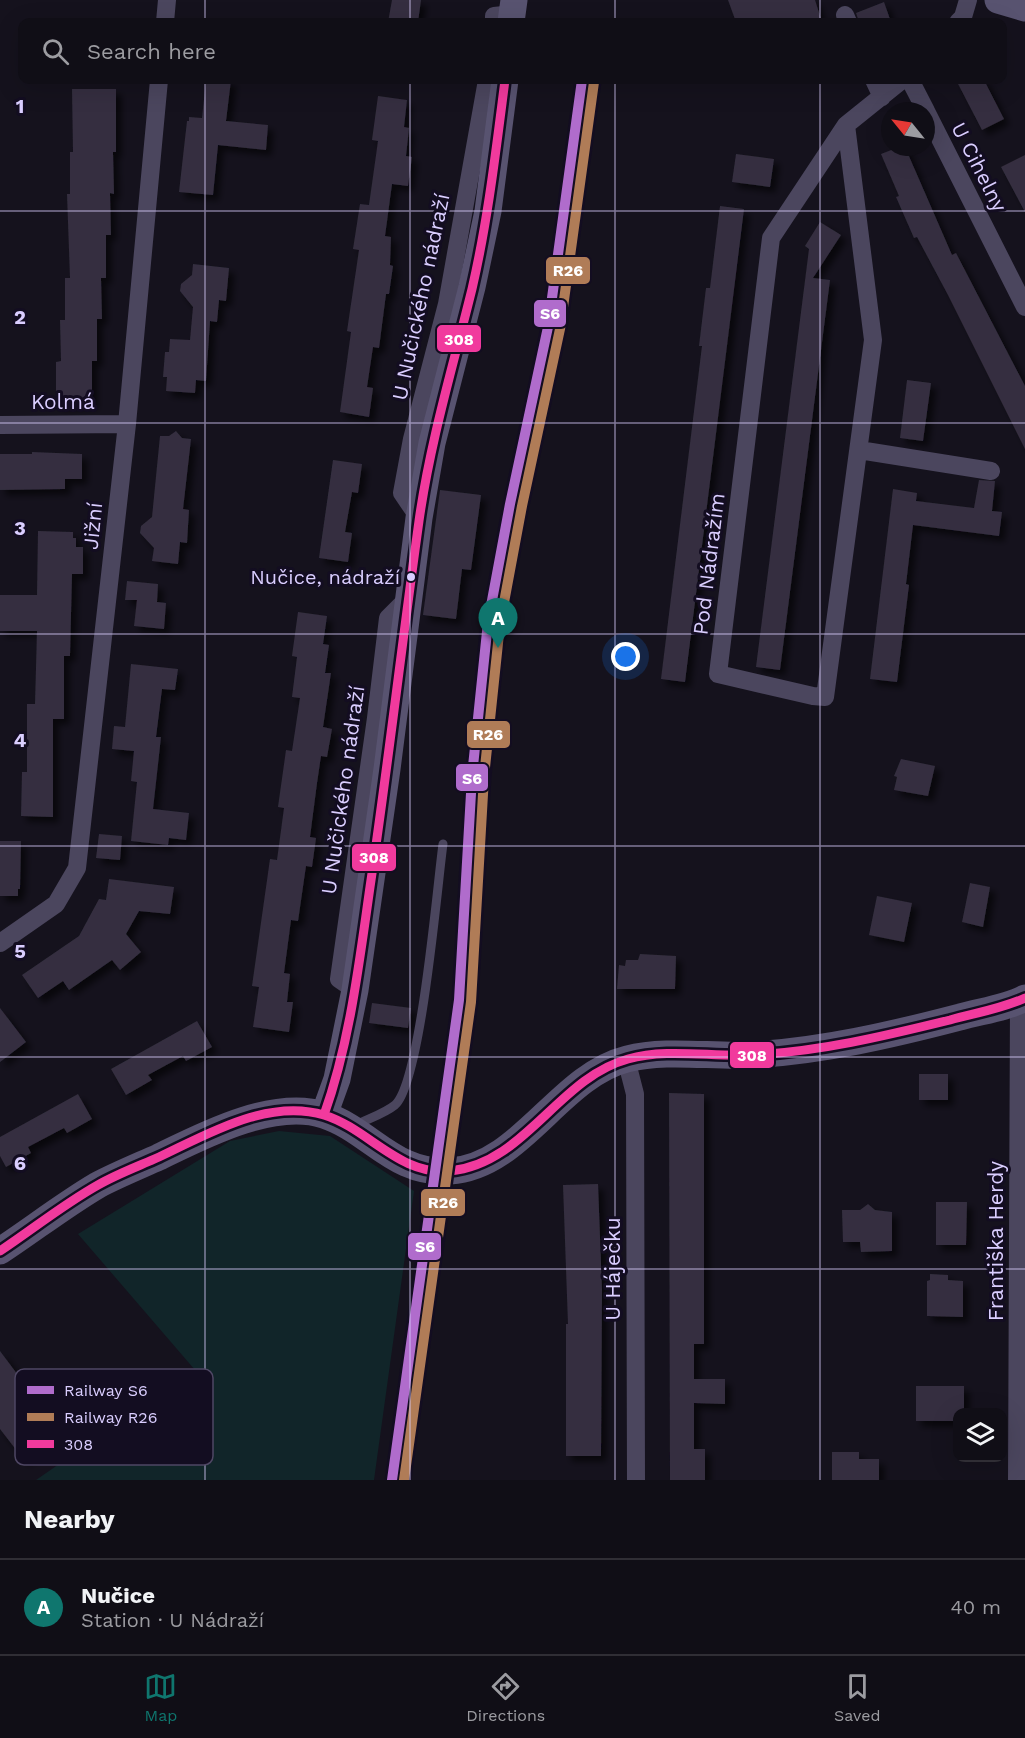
<!DOCTYPE html>
<html lang="en">
<head>
<meta charset="utf-8">
<style>
	body { margin:0; font-family:"Work Sans",sans-serif; background:#19171f; color:#f1f3f6 }
	.controls { position:absolute; right:18px; bottom:18px; display:grid; overflow:hidden; border-radius:12px; box-shadow:0 6px 24px #0002 }
	.controls button { width:54px; height:54px; display:grid; place-items:center; padding:0; border:0; border-bottom:2px solid #302e35; background:#100e16; color:#f1f3f6; font:30px sans-serif }
	.compass { position:absolute; left:881px; top:102px; width:54px; height:54px; border-radius:50%; background:#100e16; box-shadow:0 6px 24px #0002; rotate:300deg }
	.you { position:absolute; left:626px; top:657px; width:21px; height:21px; margin:-15px; border:4px solid #fff; border-radius:50%; background:#1a73e8; box-shadow:0 0 0 9px #1a73e833 }
	.badge { display:grid; place-items:center; width:39px; height:39px; border-radius:50%; background:#0f766e; color:#fff; font-size:20px; font-weight:700 }
	.pin { position:absolute; translate:-50% -50px; filter:drop-shadow(0 2px 3px #0008) }
	.pin::after { content:''; position:absolute; top:32px; width:21px; height:18px; background:inherit; clip-path:polygon(0 0,100% 0,50% 100%) }
	.list { margin:0; padding:0; list-style:none }
	h2 { display:flex; justify-content:space-between; align-items:center; height:78px; margin:0; padding:0 24px; font-size:26px }
	h2 small { font-size:20px; font-weight:400; color:#9c9ca1 }
	.list li { display:grid; grid-template-columns:39px 1fr auto; gap:18px; align-items:center; box-sizing:border-box; height:96px; padding:0 24px; border-top:2px solid #302e35 }
	.list b { display:block; font-size:22px; white-space:nowrap }
	.list p { margin:0; font-size:20px; white-space:nowrap; color:#9c9ca1 }
	.list em { font-size:20px; font-style:normal; color:#9c9ca1 }
	.icon { flex:none; width:33px; height:33px; fill:none; stroke:currentColor; stroke-width:2; stroke-linecap:round; stroke-linejoin:round }
	.map { position:relative; flex:none; width:1025px; height:1480px; overflow:hidden }
	.search { position:absolute; background:#100e16; box-shadow:0 6px 24px #0002; left:18px; right:18px; top:18px; height:66px; display:flex; align-items:center; gap:15px; box-sizing:border-box; padding:0 21px; border-radius:12px; color:#9c9ca1; font-size:22px }
	.sheet { height:174px; background:#100e16 }
	nav { display:flex; justify-content:space-around; align-items:center; box-sizing:border-box; height:84px; border-top:2px solid #302e35; background:#100e16; font-size:16px; color:#9c9ca1 }
	nav a { display:grid; justify-items:center; gap:3px }
	nav .on { color:#0f766e }
	.map>svg:first-child { display:block }
	.green { fill:#112529 }
	.building { fill:#342f3f; filter:url(#shadow) }
	.lines { fill:none; stroke-linecap:round; stroke-linejoin:round }
	.lane { stroke:#4b465e; stroke-width:9 }
	.street { stroke:#4b465e; stroke-width:18 }
	.secondary { stroke:#585370; stroke-width:27 }
	.bus-1-casing { stroke:#130d21; stroke-width:14 }
	.bus-1 { stroke:#f13a9d; stroke-width:9 }
	.rail-1-casing { stroke:#130d21; stroke-width:15 }
	.rail-2-casing { stroke:#130d21; stroke-width:15 }
	.rail-1 { stroke:#b06ccc; stroke-width:10 }
	.rail-2 { stroke:#b07c57; stroke-width:10 }
	.grid { fill:none; stroke:#daceff; stroke-width:1.5; stroke-opacity:0.55 }
	.bus-dot { fill:#daceff; stroke:#130d21; stroke-width:2 }
	.labels { text-anchor:middle; stroke-width:6; stroke-linejoin:round; paint-order:stroke }
	.bus-label { font-size:20px; fill:#daceff; stroke:#130d21; text-anchor:end }
	.street-label { font-size:21px; fill:#daceff; stroke:#130d21 }
	.key { fill:#130d21; stroke:#4f4764; stroke-width:1.5 }
	.key-label { font-size:16px; fill:#daceff }
	.grid-label { font-size:20px; text-anchor:middle; font-weight:bold; fill:#daceff; stroke:#130d21; stroke-width:6; stroke-linejoin:round; paint-order:stroke }
	.line-badge { stroke:#130d21; stroke-width:2 }
	.badge-label { font-size:16px; text-anchor:middle; font-weight:bold; fill:#fff }
</style>
</head>
<body>
<div class="map">
<svg width="1025" height="1480" viewBox="0 0 1025 1480">
	<defs>
		<filter id="shadow"><feDropShadow dx="5.5" dy="5.5" stdDeviation="3" flood-color="#0009"/></filter>
	</defs>
	<rect width="100%" height="100%" fill="#15121d"/>
	<path class="green" d="M 279,1131 L 330,1136 L 414,1191 L 374,1480 L 36,1480 L 195,1370 L 78,1234 L 230,1141 Z"/>
	<path class="building" d="M 392,0 L 421,0 L 418,22 L 388,22 Z
		M 728,0 L 815,0 L 822,22 L 736,22 Z
		M 884,2 L 891,22 L 859,22 L 856,13 Z
		M 206,80 L 231,80 L 226,121 L 268,125 L 266,150 L 218,145 L 213,195 L 179,192 L 187,121 L 189,121 L 189,117 L 202,118 Z
		M 956,80 L 984,80 L 1004,119 L 982,130 Z
		M 72,89 L 116,89 L 116,152 L 113,152 L 114,194 L 110,193 L 111,235 L 106,235 L 106,278 L 101,278 L 102,319 L 97,319 L 97,361 L 92,361 L 92,403 L 56,404 L 56,362 L 61,361 L 60,320 L 65,320 L 65,278 L 70,278 L 67,194 L 70,194 L 70,152 L 73,152 Z
		M 378,96 L 407,100 L 404,127 L 409,128 L 406,156 L 412,157 L 408,186 L 392,184 L 385,236 L 391,237 L 390,265 L 393,266 L 389,294 L 386,294 L 379,348 L 373,347 L 367,387 L 373,388 L 369,417 L 340,412 L 351,332 L 347,331 L 359,250 L 353,249 L 360,204 L 369,205 L 378,141 L 372,140 Z
		M 899,147 L 905,147 L 952,255 L 956,253 L 1025,386 L 1025,449 L 948,295 L 917,237 L 914,238 L 896,197 L 899,196 L 881,154 Z
		M 736,154 L 774,159 L 770,187 L 732,182 Z
		M 1025,155 L 1025,212 L 1001,167 Z
		M 720,206 L 744,209 L 685,682 L 661,679 L 702,346 L 699,346 L 706,288 L 710,288 Z
		M 820,222 L 841,235 L 813,278 L 830,280 L 780,670 L 756,667 L 809,249 L 805,246 Z
		M 193,264 L 229,268 L 226,301 L 219,300 L 217,322 L 210,321 L 206,381 L 196,380 L 195,393 L 166,391 L 167,377 L 163,377 L 165,352 L 169,352 L 170,339 L 190,340 L 193,307 L 180,291 L 181,284 L 192,275 Z
		M 907,380 L 931,383 L 923,441 L 900,438 Z
		M 176,431 L 182,438 L 191,439 L 183,509 L 189,510 L 187,543 L 180,542 L 178,564 L 152,561 L 154,548 L 140,533 L 141,526 L 152,517 L 160,436 L 169,436 Z
		M 32,452 L 82,454 L 82,479 L 65,479 L 65,489 L 0,490 L 0,454 L 32,454 Z
		M 333,460 L 362,464 L 358,493 L 352,492 L 345,532 L 352,533 L 348,562 L 319,558 Z
		M 979,480 L 995,481 L 992,511 L 1002,512 L 999,536 L 913,525 L 906,584 L 909,585 L 897,682 L 870,679 L 893,489 L 917,493 L 916,501 L 974,508 Z
		M 440,490 L 481,495 L 471,570 L 462,569 L 456,619 L 423,615 Z
		M 38,531 L 73,532 L 73,538 L 76,538 L 76,547 L 83,547 L 83,574 L 72,574 L 70,656 L 64,656 L 64,719 L 53,719 L 53,817 L 21,816 L 22,772 L 27,772 L 27,704 L 35,704 L 37,631 L 0,631 L 0,595 L 37,595 Z
		M 127,581 L 158,584 L 157,602 L 166,603 L 164,629 L 134,626 L 137,600 L 125,600 Z
		M 298,612 L 327,616 L 323,644 L 329,645 L 325,673 L 331,673 L 323,727 L 332,729 L 327,757 L 321,756 L 317,783 L 310,837 L 316,838 L 312,867 L 306,866 L 298,921 L 291,920 L 284,973 L 290,974 L 287,1002 L 293,1002 L 289,1032 L 253,1027 L 259,987 L 252,986 L 270,859 L 277,860 L 284,808 L 278,807 L 286,750 L 292,751 L 300,698 L 292,697 L 297,657 L 292,656 Z
		M 131,664 L 178,669 L 175,690 L 162,689 L 156,737 L 161,737 L 153,809 L 189,813 L 186,840 L 169,838 L 168,845 L 131,841 L 137,782 L 131,781 L 134,751 L 112,749 L 114,726 L 125,727 Z
		M 901,759 L 935,766 L 928,796 L 894,790 L 897,777 L 894,776 Z
		M 99,834 L 122,836 L 120,860 L 96,858 Z
		M 0,841 L 21,841 L 20,889 L 18,889 L 18,896 L 0,896 Z
		M 109,879 L 174,887 L 170,914 L 139,911 L 126,934 L 141,952 L 120,970 L 112,960 L 69,990 L 63,981 L 38,998 L 22,975 L 79,936 L 99,899 L 106,900 Z
		M 970,883 L 990,887 L 983,927 L 962,922 Z
		M 877,896 L 912,903 L 904,942 L 869,935 Z
		M 640,954 L 676,956 L 675,989 L 617,989 L 619,965 L 625,966 L 626,960 L 638,960 Z
		M 372,1003 L 411,1008 L 408,1028 L 369,1023 Z
		M 0,1008 L 26,1042 L 0,1062 Z
		M 197,1021 L 212,1047 L 186,1061 L 183,1056 L 148,1075 L 152,1080 L 126,1095 L 111,1069 Z
		M 919,1074 L 948,1074 L 948,1100 L 919,1100 Z
		M 669,1093 L 704,1094 L 704,1344 L 694,1344 L 694,1379 L 725,1379 L 725,1404 L 694,1403 L 694,1449 L 705,1449 L 705,1480 L 670,1480 Z
		M 78,1094 L 92,1119 L 67,1133 L 64,1128 L 28,1147 L 31,1153 L 6,1167 L 0,1156 L 0,1137 Z
		M 598,1184 L 602,1290 L 601,1456 L 566,1456 L 566,1324 L 568,1324 L 563,1185 Z
		M 936,1202 L 967,1202 L 966,1245 L 936,1245 Z
		M 868,1204 L 875,1210 L 892,1212 L 892,1251 L 861,1252 L 860,1242 L 843,1242 L 842,1210 L 860,1210 Z
		M 930,1274 L 948,1275 L 948,1280 L 963,1281 L 963,1317 L 927,1316 L 927,1281 L 930,1280 Z
		M 0,1351 L 47,1414 L 42,1418 L 55,1437 L 24,1460 L 0,1429 Z
		M 916,1386 L 964,1386 L 964,1413 L 957,1413 L 957,1421 L 916,1421 Z
		M 832,1452 L 859,1452 L 859,1459 L 879,1459 L 879,1480 L 832,1480 Z"/>
	<g class="lines">
		<path class="lane" d="M 354,1126 C 367,1119 384,1114 395,1105 C 421,1082 437,887 443,844"/>
		<path class="street" d="M 845,15 L 848,22
			M 165,22 L 167,0
			M 494,22 L 494,16 L 512,14
			M 958,22 L 963,17 L 968,0
			M 874,80 L 882,97
			M 910,80 L 926,111
			M 926,111 L 1025,307
			M 846,125 L 873,340 L 825,697 L 813,696 L 718,674 L 771,238 L 846,125 L 902,80
			M 0,425 L 127,424
			M 859,450 L 991,471
			M 419,518 L 402,493 L 412,439 L 447,304 L 487,80
			M 0,943 L 56,904 L 77,868 L 127,424 L 159,80
			M 355,990 L 339,979 L 376,718 L 388,618 L 409,597
			M 626,1059 L 635,1094 L 636,1480
			M 1017,1480 L 1019,1001"/>
		<path class="secondary" d="M 998,0 L 1025,8
			M 511,22 L 514,0
			M 324,1115 L 337,1079 L 355,990 L 387,769 L 419,518 L 432,443 L 472,287 L 488,211 L 505,80
			M 0,1251 C 32,1230 64,1205 98,1185 C 117,1175 139,1166 159,1157 C 204,1135 273,1099 324,1115 C 370,1130 394,1175 450,1171 C 521,1167 559,1076 627,1059 C 667,1049 710,1057 751,1055 C 822,1051 891,1035 960,1017 C 981,1011 1006,1008 1025,998"/>
		<g class="bus-1-casing">
			<path id="bus-1" d="M 324,1115 C 350,1042 359,964 370,887 C 388,765 402,643 419,521 C 430,442 453,366 472,289 C 488,220 496,150 505,80
				M 0,1251 C 33,1229 64,1204 98,1185 C 117,1174 139,1166 159,1157 C 208,1134 268,1098 324,1115 C 369,1129 399,1176 450,1171 C 525,1164 558,1078 628,1059 C 667,1048 710,1057 751,1055 C 818,1052 885,1036 950,1020 C 975,1013 1001,1009 1025,998"/>
		</g>
		<use href="#bus-1" class="bus-1"/>
		<g class="rail-1-casing">
			<path id="rail-1" d="M 392,1480 L 459,1000 L 472,776 L 488,622 L 510,504 L 548,327 L 582,80"/>
		</g>
		<g class="rail-2-casing">
			<path id="rail-2" d="M 404,1480 L 471,1002 L 484,777 L 500,624 L 522,506 L 560,329 L 594,82"/>
		</g>
		<use href="#rail-1" class="rail-1"/>
		<use href="#rail-2" class="rail-2"/>
	</g>
	<path class="grid" d="M 205,0 L 205,22M 410,0 L 410,22M 615,0 L 615,22M 820,0 L 820,22M 205,80 L 205,1480M 410,80 L 410,1480M 615,80 L 615,1480M 820,80 L 820,1480M 0,211 L 1025,211M 0,423 L 1025,423M 0,634 L 1025,634M 0,846 L 1025,846M 0,1057 L 1025,1057M 0,1269 L 1025,1269"/>
	<circle class="bus-dot" cx="411" cy="577" r="5"/>
	<g class="labels">
		<g class="bus-label">
			<text x="400" y="584">Nučice, nádraží</text>
		</g>
		<g class="street-label">
			<text transform="translate(979 167) rotate(63)" y="7">U Cihelny</text>
			<text transform="translate(421 297) rotate(-78)" y="7">U Nučického nádraží</text>
			<text x="63" y="409">Kolmá</text>
			<text transform="translate(93 526) rotate(-84)" y="7">Jižní</text>
			<text transform="translate(709 564) rotate(-83)" y="7">Pod Nádražím</text>
			<text transform="translate(343 790) rotate(-82)" y="7">U Nučického nádraží</text>
			<text transform="translate(996 1241) rotate(-90)" y="7">Františka Herdy</text>
			<text transform="translate(613 1269) rotate(-90)" y="7">U Háječku</text>
		</g>
	</g>
	<rect x="15" y="1369" width="198" height="96" rx="9" class="key"/>
	<rect x="27" y="1386" width="27" height="8" fill="#b06ccc"/>
	<rect x="27" y="1413" width="27" height="8" fill="#b07c57"/>
	<rect x="27" y="1440" width="27" height="8" fill="#f13a9d"/>
	<g class="key-label">
		<text x="64" y="1396">Railway S6</text>
		<text x="64" y="1423">Railway R26</text>
		<text x="64" y="1450">308</text>
	</g>
	<g class="grid-label">
		<text x="20" y="113">1</text>
		<text x="20" y="324">2</text>
		<text x="20" y="535">3</text>
		<text x="20" y="747">4</text>
		<text x="20" y="958">5</text>
		<text x="20" y="1170">6</text>
	</g>
	<g class="line-badge">
		<rect x="545" y="256" width="46" height="29" rx="6" fill="#b07c57"/>
		<rect x="533" y="299" width="34" height="29" rx="6" fill="#b06ccc"/>
		<rect x="436" y="324" width="46" height="29" rx="6" fill="#f13a9d"/>
		<rect x="466" y="720" width="45" height="29" rx="6" fill="#b07c57"/>
		<rect x="455" y="763" width="34" height="29" rx="6" fill="#b06ccc"/>
		<rect x="351" y="843" width="46" height="29" rx="6" fill="#f13a9d"/>
		<rect x="729" y="1041" width="46" height="28" rx="6" fill="#f13a9d"/>
		<rect x="420" y="1188" width="46" height="29" rx="6" fill="#b07c57"/>
		<rect x="407" y="1232" width="35" height="29" rx="6" fill="#b06ccc"/>
	</g>
	<g class="badge-label">
		<text x="568" y="276">R26</text>
		<text x="550" y="319">S6</text>
		<text x="459" y="345">308</text>
		<text x="488" y="740">R26</text>
		<text x="472" y="784">S6</text>
		<text x="374" y="863">308</text>
		<text x="752" y="1061">308</text>
		<text x="443" y="1208">R26</text>
		<text x="425" y="1252">S6</text>
	</g>
</svg>
<div class="controls">
<button><svg class="icon" aria-label="layers" viewBox="0 0 24 24"><path d="M12 4l9 5-9 5-9-5zM3 14l9 5 9-5"/></svg></button>
</div>
<svg class="compass" viewBox="-18 -18 36 36"><path d="M0-13l5 13h-10z" fill="#e53935"/><path d="M0 13l5-13h-10z" fill="#9c9ca1"/></svg>
<div class="you"></div>
<div class="pin badge" style="left:498px;top:648px">A</div>
<div class="search"><svg class="icon" aria-label="search" viewBox="0 0 24 24"><circle cx="10" cy="10" r="6"/><path d="M15 15l6 6"/></svg>Search here</div>
</div>
<section class="sheet">
<h2>Nearby<small></small></h2>
<ul class="list">
<li><span class="badge">A</span><div><b>Nučice</b><p>Station · U Nádraží</p></div><em>40 m</em></li>
</ul>
</section>
<nav>
<a class="on"><svg class="icon" aria-label="map" viewBox="0 0 24 24"><path d="M3 6l6-2 6 2 6-2v14l-6 2-6-2-6 2zM9 4v14M15 6v14"/></svg>Map</a>
<a><svg class="icon" aria-label="directions" viewBox="0 0 24 24"><path d="M12 3l9 9-9 9-9-9zM9 14v-3h6M13 9l2 2-2 2"/></svg>Directions</a>
<a><svg class="icon" aria-label="saved" viewBox="0 0 24 24"><path d="M7 4h10v16l-5-4-5 4z"/></svg>Saved</a>
</nav>
</body>
</html>
